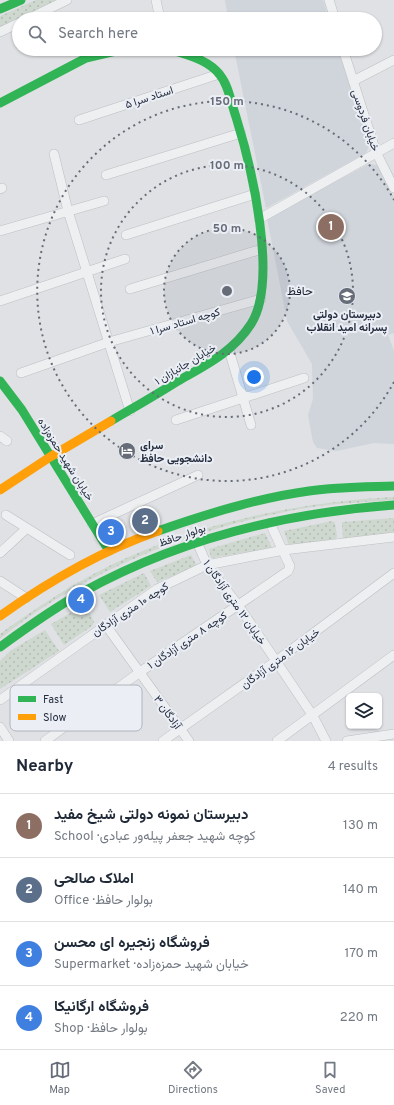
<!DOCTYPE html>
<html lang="en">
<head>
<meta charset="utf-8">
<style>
	body { margin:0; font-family:Overpass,Vazirmatn,sans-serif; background:#f6f6f7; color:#1f2937 }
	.controls { position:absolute; right:12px; bottom:12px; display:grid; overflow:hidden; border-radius:6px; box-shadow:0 1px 3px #0004 }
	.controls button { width:36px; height:36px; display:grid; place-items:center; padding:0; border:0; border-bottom:1px solid #e0e1e3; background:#fff; color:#1f2937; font:20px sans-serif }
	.you { position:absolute; left:254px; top:377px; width:14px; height:14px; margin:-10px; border:3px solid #fff; border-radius:50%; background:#1a73e8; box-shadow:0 0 0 6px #1a73e833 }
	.badge { display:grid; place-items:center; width:26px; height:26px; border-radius:50%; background:#666c78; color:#fff; font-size:13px; font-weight:700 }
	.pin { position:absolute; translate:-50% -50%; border:2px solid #fff; box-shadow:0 1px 4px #0006 }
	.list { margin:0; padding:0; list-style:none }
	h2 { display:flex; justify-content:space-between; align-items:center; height:52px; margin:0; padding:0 16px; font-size:17px }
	h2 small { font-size:13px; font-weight:400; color:#747a83 }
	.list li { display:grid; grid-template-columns:26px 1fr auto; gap:12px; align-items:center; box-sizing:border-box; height:64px; padding:0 16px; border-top:1px solid #e0e1e3 }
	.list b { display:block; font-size:15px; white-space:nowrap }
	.list p { margin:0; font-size:13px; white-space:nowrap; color:#747a83 }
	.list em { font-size:13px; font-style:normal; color:#747a83 }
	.icon { flex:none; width:22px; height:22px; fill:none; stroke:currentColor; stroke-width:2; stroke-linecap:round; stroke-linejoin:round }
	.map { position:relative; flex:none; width:394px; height:741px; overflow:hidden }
	.search { position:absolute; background:#fff; box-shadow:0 1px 3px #0004; left:12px; right:12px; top:12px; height:44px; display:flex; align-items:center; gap:10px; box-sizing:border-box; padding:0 14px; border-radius:22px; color:#747a83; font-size:15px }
	.sheet { height:308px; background:#fff }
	nav { display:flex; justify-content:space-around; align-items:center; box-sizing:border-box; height:56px; border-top:1px solid #e0e1e3; background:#fff; font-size:11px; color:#747a83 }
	nav a { display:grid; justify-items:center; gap:2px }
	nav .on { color:#666c78 }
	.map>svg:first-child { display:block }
	.built { fill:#d0d4db }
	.grass { fill:url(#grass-dots) }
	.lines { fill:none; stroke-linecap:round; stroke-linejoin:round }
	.street-casing { stroke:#bdbfc2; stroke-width:10 }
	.street { stroke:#eeeff1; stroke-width:9 }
	.fast { stroke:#30b455; stroke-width:9 }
	.slow { stroke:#ff9f0a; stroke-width:9 }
	.ring { fill:none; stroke:#666c78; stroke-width:2; stroke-dasharray:2 4 }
	.labels { text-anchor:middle; stroke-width:4; stroke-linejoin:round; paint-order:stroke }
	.street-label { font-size:11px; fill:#252d3e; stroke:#ebeff5 }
	.poi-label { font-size:11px; font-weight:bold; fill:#252d3e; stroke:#ebeff5 }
	.neighbourhood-label { font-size:12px; fill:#181e2e; stroke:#ebeff5 }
	.key { fill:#ebeff5; stroke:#b0b5be; stroke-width:1 }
	.key-label { font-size:11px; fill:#252d3e }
	.centre { fill:#666c78; stroke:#ebeff5; stroke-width:2 }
	.ring-label { font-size:12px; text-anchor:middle; font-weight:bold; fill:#666c78; stroke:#ebeff5; stroke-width:4; stroke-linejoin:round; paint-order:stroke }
</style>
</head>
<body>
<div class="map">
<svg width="394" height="741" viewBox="0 0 394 741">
	<defs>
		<pattern id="grass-dots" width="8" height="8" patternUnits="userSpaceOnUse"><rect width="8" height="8" fill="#ced8cf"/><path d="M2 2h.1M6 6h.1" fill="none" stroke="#b1bab3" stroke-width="1.8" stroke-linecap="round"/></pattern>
	</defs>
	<rect width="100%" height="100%" fill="#dfe1e4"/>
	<path class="built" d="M 225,0 L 323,0 L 329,19 L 228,19 Z
		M 234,49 L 338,49 L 369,146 L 366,153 L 266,208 Z
		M 369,164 L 377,165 L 394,198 L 394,333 L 388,335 L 394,351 L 394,444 L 374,443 L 336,451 L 317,448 L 313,442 L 308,415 L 313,399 L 312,364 L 287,321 L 267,218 Z"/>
	<path class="grass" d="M 36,0 L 59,0 L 0,27 L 0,16 Z
		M 394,497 L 394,500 C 369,502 343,503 318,506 C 205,524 90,566 0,639 L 0,634 L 8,628 C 41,605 74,583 111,565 C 199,523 297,502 394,497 Z
		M 394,518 L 394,534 L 343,540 L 342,522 Z
		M 332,521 L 335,523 L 337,536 L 335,541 L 289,546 L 284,531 Z
		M 265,533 L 272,548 L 211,558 L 209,549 Z
		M 191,555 L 197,566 L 157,582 L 150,571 Z
		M 144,573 L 151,586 L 110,612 L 99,595 Z
		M 86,604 L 94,622 L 92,626 L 64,645 L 51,624 Z
		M 45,630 L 59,651 L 0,689 L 0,661 L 10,651 Z"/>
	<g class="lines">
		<g class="street-casing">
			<path id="street" d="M 156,0 L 160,19
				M 329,0 L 335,19
				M 28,19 L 67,0
				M 0,32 L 19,23
				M 343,49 L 376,152 L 394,188
				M 353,81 L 394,60
				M 79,120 L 219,74
				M 54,154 L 68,211 L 130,411
				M 106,175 L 241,133
				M 0,189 L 2,188
				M 259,219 L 394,143
				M 0,231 L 104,201
				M 126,235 L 255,194
				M 130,289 L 262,249
				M 0,301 L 125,259
				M 229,350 L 251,425
				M 21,373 L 109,342 L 261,299
				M 176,420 L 304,378
				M 0,436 L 7,441
				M 6,515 L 70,555
				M 92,524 L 198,475
				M 197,542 L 207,565 L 238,605 L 276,661 L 313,716 L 326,741
				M 0,553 L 27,528
				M 0,581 L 26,598
				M 105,624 L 189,741
				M 0,700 L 157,589 L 207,565 L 284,550 L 394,537
				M 0,727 L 9,741
				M 45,741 L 140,672 L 288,571 L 290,566 L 288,562 L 270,523
				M 163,741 L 276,661 L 394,573
				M 277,741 L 394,655
				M 347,741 L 394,734"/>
		</g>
		<use href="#street" class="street"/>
		<path class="fast" d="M 0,9 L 21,0
			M 0,103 L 86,58 L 120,50 L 144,49
			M 0,381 L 22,410 L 109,551
			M 111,421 C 133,408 156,395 178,381 C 206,365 233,352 251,324 C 279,280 251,165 236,117 C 231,103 229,86 220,75 C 208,59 186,55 169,49
			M 158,531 C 206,514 257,498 309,491 C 337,487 365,487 394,486
			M 0,647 C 26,628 53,609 81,593 C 178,539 284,513 394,505"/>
		<path class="slow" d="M 0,490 L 50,457 L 111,421
			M 0,616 C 49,581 101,551 158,531"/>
	</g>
	<circle cx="227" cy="291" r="63" fill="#666c78" fill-opacity=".12"/>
	<g class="ring">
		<circle cx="227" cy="291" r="63"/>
		<circle cx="227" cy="291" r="126"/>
		<path d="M394 382A190 190 0 1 1 394 200"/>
	</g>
	<defs>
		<g id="school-disc" transform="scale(0.9)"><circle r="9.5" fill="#666c78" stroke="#ebeff5"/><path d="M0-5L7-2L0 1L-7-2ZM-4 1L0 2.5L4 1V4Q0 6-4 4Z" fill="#fff"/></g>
		<g id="hotel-disc" transform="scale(0.9)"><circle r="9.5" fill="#666c78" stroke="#ebeff5"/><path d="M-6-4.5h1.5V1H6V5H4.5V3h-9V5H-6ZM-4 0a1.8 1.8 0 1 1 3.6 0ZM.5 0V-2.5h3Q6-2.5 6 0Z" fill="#fff"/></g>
	</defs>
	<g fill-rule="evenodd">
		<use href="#school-disc" x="347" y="296"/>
		<use href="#hotel-disc" x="127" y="451"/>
	</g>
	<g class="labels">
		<g class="street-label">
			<text transform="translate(149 97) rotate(-18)" y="4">استاد سرا ۵</text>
			<text transform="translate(366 120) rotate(71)" y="4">خیابان فردوسی</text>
			<text transform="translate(185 321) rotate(-16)" y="4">کوچه استاد سرا ۱</text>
			<text transform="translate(185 364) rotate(-31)" y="4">خیابان جانبازان ۱</text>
			<text transform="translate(66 459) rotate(58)" y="4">خیابان شهید حمزه‌زاده</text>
			<text transform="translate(182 535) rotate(-19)" y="4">بولوار حافظ</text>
			<text transform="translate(235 602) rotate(55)" y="4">خیابان ۱۲ متری آزادگان ۱</text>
			<text transform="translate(130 609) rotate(-33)" y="4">کوچه ۱۰ متری آزادگان</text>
			<text transform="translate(187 640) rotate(-34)" y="4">کوچه ۸ متری آزادگان ۱</text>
			<text transform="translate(280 658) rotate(-36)" y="4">خیابان ۱۶ متری آزادگان</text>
			<text transform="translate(168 712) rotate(54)" y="4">آزادگان ۳</text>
		</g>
		<g class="poi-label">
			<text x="347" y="318">دبیرستان دولتی<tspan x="347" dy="13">پسرانه امید انقلاب</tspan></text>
			<text x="140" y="449" text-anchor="start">سرای<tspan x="140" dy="13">دانشجویی حافظ</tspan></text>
		</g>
		<g class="neighbourhood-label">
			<text x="300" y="295">حافظ</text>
		</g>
	</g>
	<rect x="10" y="685" width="132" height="46" rx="6" class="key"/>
	<rect x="18" y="696" width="18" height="6" fill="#30b455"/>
	<rect x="18" y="714" width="18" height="6" fill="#ff9f0a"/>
	<g class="key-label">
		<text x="43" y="703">Fast</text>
		<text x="43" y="721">Slow</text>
	</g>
	<circle cx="227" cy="291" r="6" class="centre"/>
	<g class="ring-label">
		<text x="227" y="105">150 m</text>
		<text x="227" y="169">100 m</text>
		<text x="227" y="232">50 m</text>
	</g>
</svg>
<div class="controls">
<button><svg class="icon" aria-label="layers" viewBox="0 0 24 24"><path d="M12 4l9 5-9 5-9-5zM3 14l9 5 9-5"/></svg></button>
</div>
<div class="you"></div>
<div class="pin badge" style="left:331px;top:227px;background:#8d6e63">1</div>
<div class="pin badge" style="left:145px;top:521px;background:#5c6f8a">2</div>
<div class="pin badge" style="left:111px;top:532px;background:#3f7fe0">3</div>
<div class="pin badge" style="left:81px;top:600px;background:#3f7fe0">4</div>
<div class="search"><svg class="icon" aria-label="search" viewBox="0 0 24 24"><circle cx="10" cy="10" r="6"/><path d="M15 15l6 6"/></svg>Search here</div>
</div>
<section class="sheet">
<h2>Nearby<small>4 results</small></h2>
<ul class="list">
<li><span class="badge" style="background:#8d6e63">1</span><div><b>دبیرستان نمونه دولتی شیخ مفید</b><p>School · کوچه شهید جعفر پیله‌ور عبادی</p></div><em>130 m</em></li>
<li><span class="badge" style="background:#5c6f8a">2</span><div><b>املاک صالحی</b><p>Office · بولوار حافظ</p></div><em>140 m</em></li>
<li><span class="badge" style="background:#3f7fe0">3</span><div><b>فروشگاه زنجیره ای محسن</b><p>Supermarket · خیابان شهید حمزه‌زاده</p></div><em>170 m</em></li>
<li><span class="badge" style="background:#3f7fe0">4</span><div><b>فروشگاه ارگانیکا</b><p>Shop · بولوار حافظ</p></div><em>220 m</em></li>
</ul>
</section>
<nav>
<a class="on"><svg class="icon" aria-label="map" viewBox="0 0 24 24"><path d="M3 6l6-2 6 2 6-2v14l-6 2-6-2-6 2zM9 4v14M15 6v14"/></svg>Map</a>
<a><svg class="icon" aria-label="directions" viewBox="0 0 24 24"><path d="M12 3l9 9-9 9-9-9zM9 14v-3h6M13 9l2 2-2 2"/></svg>Directions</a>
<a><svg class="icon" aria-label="saved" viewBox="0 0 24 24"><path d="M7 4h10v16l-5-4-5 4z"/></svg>Saved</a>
</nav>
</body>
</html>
